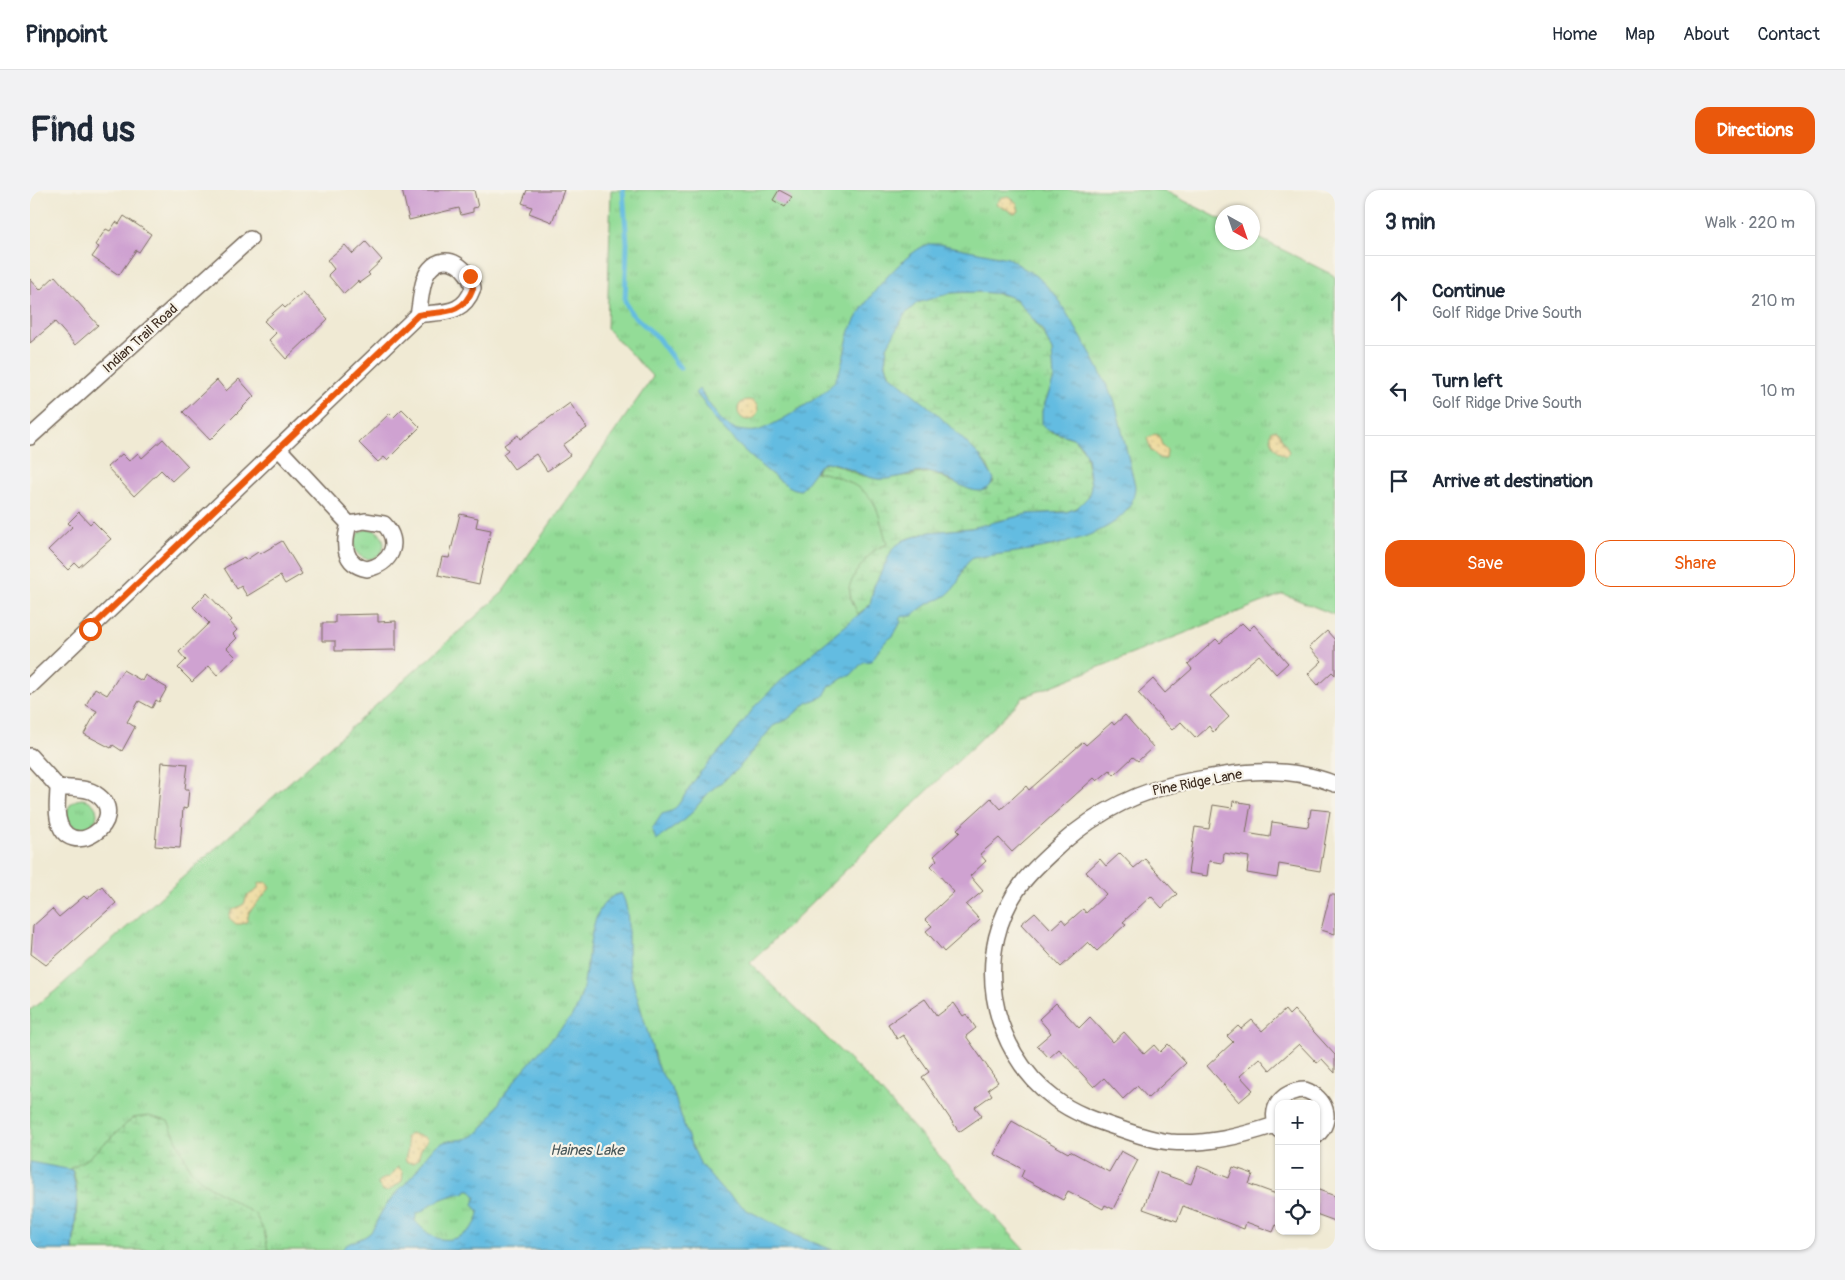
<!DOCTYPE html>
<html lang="en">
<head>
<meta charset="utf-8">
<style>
	body { margin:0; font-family:Pangolin,sans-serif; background:#f2f2f3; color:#1f2937 }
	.controls { position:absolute; right:15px; bottom:15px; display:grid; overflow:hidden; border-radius:10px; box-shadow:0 1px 4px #0004 }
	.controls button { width:45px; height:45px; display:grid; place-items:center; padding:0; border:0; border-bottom:1px solid #e0e1e3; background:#fff; color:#1f2937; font:25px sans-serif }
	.compass { position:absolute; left:1185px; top:15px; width:45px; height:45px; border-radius:50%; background:#fff; box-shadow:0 1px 4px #0004; rotate:140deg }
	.stop { position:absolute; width:15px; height:15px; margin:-11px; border:4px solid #ea580c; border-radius:50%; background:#fff }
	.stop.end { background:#ea580c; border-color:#fff; box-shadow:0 1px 5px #0008 }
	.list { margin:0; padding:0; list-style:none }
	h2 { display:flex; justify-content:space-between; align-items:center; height:65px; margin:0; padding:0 20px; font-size:21px }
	h2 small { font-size:16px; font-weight:400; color:#747a83 }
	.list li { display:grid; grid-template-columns:32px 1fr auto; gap:15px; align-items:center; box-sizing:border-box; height:90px; padding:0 20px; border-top:1px solid #e0e1e3 }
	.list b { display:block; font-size:19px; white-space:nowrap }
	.list p { margin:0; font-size:16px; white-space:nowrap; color:#747a83 }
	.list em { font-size:16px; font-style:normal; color:#747a83 }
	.actions { display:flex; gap:10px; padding:15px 20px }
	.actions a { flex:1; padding:11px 0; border:1px solid #ea580c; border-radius:15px; text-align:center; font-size:18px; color:#ea580c }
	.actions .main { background:#ea580c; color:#fff }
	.icon { flex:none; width:28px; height:28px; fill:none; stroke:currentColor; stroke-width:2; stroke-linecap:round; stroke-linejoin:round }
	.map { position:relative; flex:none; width:1305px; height:1060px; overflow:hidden; border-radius:15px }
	header { display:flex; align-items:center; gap:30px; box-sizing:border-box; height:70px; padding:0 25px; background:#fff; border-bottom:1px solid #e0e1e3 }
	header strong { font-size:24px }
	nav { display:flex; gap:28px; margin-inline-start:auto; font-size:18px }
	.intro { display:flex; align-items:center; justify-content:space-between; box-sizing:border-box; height:120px; padding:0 30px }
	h1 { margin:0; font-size:35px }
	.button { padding:12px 22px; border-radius:15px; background:#ea580c; color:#fff; font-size:18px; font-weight:700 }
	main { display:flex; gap:30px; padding:0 30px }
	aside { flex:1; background:#fff; border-radius:15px; box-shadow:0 1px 4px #0004 }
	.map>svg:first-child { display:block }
	.grass { fill:url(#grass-tufts); stroke:#67835a }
	.wetland { fill:url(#wetland-marsh); stroke:#67835a }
	.sand { fill:url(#sand-dots); stroke:#94825e }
	.water { fill:url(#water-ripples); stroke:#507380; fill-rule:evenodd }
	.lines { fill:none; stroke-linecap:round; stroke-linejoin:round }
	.stream { stroke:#64bce1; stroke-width:5 }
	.building { fill:#cfa2d1 }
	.street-casing { stroke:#7a6d5e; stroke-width:18 }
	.street { stroke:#fff; stroke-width:15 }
	.route { stroke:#ea580c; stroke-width:6 }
	.labels { text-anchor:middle; stroke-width:4.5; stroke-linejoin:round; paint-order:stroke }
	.street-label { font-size:14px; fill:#3b2a1e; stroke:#f7f3e8 }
	.water-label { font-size:15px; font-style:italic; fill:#475658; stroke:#f7f3e8 }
</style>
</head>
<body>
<header>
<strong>Pinpoint</strong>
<nav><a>Home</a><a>Map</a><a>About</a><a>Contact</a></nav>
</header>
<div class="intro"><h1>Find us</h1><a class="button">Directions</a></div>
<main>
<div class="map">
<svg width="1305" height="1060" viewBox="0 0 1305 1060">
	<defs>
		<pattern id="grass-tufts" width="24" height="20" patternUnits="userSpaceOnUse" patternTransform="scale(1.25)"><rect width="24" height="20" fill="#93dc97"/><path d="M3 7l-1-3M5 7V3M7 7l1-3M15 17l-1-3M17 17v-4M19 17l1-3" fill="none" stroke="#80bd82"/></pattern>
		<pattern id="wetland-marsh" width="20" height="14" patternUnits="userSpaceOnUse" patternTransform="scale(1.25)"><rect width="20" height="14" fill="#93dc97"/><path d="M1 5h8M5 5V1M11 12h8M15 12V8" fill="none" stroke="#80bd82"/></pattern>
		<pattern id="sand-dots" width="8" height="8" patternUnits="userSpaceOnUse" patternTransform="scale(1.25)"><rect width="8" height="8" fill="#eeda9e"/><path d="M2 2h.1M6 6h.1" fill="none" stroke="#cdbb88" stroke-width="1.8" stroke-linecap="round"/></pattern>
		<pattern id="water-ripples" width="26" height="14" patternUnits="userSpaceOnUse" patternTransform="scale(1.25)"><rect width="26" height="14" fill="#64bce1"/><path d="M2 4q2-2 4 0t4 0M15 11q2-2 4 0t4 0" fill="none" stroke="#5499b6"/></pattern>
	</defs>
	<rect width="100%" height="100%" fill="#f7f3e8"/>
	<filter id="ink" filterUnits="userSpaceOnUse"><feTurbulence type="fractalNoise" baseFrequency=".02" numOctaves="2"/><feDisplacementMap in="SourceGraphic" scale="10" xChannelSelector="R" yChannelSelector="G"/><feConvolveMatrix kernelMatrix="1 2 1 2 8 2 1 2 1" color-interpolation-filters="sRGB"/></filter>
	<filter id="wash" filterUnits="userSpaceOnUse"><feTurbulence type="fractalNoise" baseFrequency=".0096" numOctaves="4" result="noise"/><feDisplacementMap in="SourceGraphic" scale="20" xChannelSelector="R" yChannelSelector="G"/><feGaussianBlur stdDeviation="1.12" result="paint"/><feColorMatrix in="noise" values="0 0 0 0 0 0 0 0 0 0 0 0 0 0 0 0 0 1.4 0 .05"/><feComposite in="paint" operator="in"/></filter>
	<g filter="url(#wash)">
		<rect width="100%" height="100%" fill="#f0ead4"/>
		<path class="grass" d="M 581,0 L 1133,0 L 1192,30 L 1192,52 L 1222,52 L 1223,45 L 1303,85 L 1305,88 L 1305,425 L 1253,404 L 994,507 L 720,773 L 845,895 L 995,1060 L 0,1060 L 0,820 L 24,802 L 471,404 L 623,187 L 577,139 Z
			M324 354a15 15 0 1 1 30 0a15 15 0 1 1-30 0Z
			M37 624a15 15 0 1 1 30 0a15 15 0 1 1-30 0Z"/>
		<path class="wetland" d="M 956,102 L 980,106 L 991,113 L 1020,154 L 1024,167 L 1024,189 L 1012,221 L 1022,242 L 1043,248 L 1055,261 L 1061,295 L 1061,301 L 1056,311 L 1047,318 L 1036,322 L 997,324 L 966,333 L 941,338 L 900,342 L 874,350 L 844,396 L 840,415 L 828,424 L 821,409 L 819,397 L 826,382 L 843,361 L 857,354 C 853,341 850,324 844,313 C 834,296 804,284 786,282 L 789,276 L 796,272 L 810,276 L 824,283 L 849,289 L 903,282 L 922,292 L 954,299 L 964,292 L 957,274 L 863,189 C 844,168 866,125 887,113 C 906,102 935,101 956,102 Z
			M 118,926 L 138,931 L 160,979 L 174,993 L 225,1024 L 234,1041 L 238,1060 L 43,1060 C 44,1043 53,989 40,978 L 57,969 L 103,928 Z"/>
		<path class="sand" d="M 972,7 L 979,7 L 987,13 L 989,21 L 984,23 L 966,14 Z
			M708 220a10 10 0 1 1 20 0a10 10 0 1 1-20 0Z
			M 1242,240 L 1247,240 C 1251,248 1256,255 1259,262 L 1256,266 C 1246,263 1238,250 1242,240 Z
			M 1125,244 L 1129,246 L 1132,255 L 1137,260 L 1136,269 L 1129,268 L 1121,260 L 1117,248 Z
			M 236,692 L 240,698 L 219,722 L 217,731 L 212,734 L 206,734 L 199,728 L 201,721 L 214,714 L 217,706 L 227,700 L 230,693 Z
			M 381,944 L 395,947 L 398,950 L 391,959 L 388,969 L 383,973 L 377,972 L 375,969 L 378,959 L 376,947 Z
			M 368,977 L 373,982 L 372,991 L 358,1001 L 353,1001 L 348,994 L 351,990 L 360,987 Z"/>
		<path class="water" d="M 898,54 L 909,54 L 978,68 L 1009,88 L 1027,107 L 1060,162 L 1085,212 L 1105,296 C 1105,355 984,361 943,368 C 929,378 933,389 922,400 C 916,407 910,409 902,412 C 894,415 888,421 882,426 L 873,426 L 869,429 L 871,432 L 863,446 L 855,452 L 841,471 L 833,472 L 821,485 L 813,488 L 799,497 L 794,506 L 777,513 L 758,529 L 743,536 L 707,580 L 680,601 L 656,629 L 626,650 L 622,639 L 632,624 L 642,621 L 648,615 L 669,584 L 702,547 L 726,515 L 759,483 L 840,415 L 844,396 L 863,358 L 874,350 L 900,342 L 941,338 L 997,324 L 1036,322 L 1047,318 L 1059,306 L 1061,295 L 1057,267 L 1052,256 L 1043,248 L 1016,239 L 1012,235 L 1012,221 L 1024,189 L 1022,161 L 1013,141 L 986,109 L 972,104 L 948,102 L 921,103 L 887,113 L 875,124 L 857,157 L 855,172 L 859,184 L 905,222 L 950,266 L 964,289 C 952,319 918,283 900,282 C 883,280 865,291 847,289 C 828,286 813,273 796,272 L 789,276 L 771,300 C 754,302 698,246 686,231 C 679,222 674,211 665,203 L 669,199 C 678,211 690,234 704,239 C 711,241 720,242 727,241 C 744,236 794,206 804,192 C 814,176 814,158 820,141 C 829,116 872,64 898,54 Z
			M 591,703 C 603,721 595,759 600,782 L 628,878 L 643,901 L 659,950 L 671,975 L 692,1000 L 717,1020 L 769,1047 L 803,1060 L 311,1060 C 319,1050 331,1051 340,1043 C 345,1038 347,1029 351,1023 C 359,1009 372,998 383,985 C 391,976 396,963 406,956 C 418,947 434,953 446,944 C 458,936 464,920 472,908 C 492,878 518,854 541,827 C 566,797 548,713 591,703 ZM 436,1000 L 441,1000 L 446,1007 L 443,1014 L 449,1022 C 448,1039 428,1052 411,1049 C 400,1047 392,1038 385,1031 L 387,1023 C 395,1022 397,1016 404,1013 C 412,1008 426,1004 434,1003 Z
			M 0,972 L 42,980 L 47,1006 L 43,1060 L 0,1060 Z"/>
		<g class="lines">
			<path class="stream" d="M 593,0 L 597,53 L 595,111 L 601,123 L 627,147 L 650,178"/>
		</g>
		<g id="blocks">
			<path class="building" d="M 372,0 L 444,0 L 448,17 L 443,18 L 443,22 L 431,25 L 429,18 L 379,30 Z
				M 497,0 L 534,0 L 522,32 L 499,23 L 502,17 L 492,13 Z
				M 749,0 L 762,7 L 755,17 L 743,10 Z
				M 94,26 L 121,44 L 109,62 L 106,60 L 89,85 L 62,67 L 69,57 L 65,55 L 76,39 L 80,41 L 86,32 L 89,34 Z
				M 336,52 L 352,70 L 338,83 L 340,85 L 329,93 L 328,91 L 314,104 L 298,85 L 304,79 L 297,70 L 315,55 L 323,64 Z
				M 25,86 L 68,135 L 45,155 L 25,132 L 0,153 L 0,89 L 10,100 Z
				M 273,102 L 298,129 L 256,169 L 239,150 L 246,143 L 234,131 L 252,115 L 255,118 Z
				M 209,189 L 224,206 L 180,250 L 153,222 L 187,190 L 196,201 Z
				M 540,213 L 557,238 L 533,255 L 540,265 L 517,281 L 506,264 L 484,279 L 473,264 L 478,260 L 474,255 L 488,245 L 490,249 Z
				M 372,219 L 390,237 L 357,270 L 354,267 L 348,272 L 329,253 L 360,223 L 364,227 Z
				M 133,249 L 158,276 L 142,291 L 131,280 L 104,306 L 77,277 L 92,264 L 99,271 L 108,263 L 112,268 Z
				M 49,322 L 60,334 L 63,331 L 81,349 L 49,377 L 45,373 L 38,380 L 18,360 L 42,337 L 38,333 Z
				M 430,324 L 448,328 L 446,337 L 461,340 L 449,394 L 408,385 L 412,367 L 419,368 Z
				M 252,351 L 272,384 L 255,394 L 250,386 L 217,406 L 211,396 L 207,399 L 194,378 L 214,367 L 216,370 L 228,362 L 230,364 Z
				M 177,403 L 202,430 L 200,432 L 207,440 L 203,444 L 207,448 L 197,458 L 206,467 L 187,485 L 179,476 L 162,492 L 148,478 L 156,470 L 149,462 L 179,433 L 163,417 Z
				M 348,424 L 348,432 L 366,431 L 366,460 L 305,461 L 305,451 L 292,451 L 292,433 L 305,433 L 305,425 Z
				M 1212,433 L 1219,440 L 1224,435 L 1258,473 L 1246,484 L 1229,465 L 1180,506 L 1199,527 L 1183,542 L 1179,536 L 1166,548 L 1151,532 L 1142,540 L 1108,503 L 1123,489 L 1135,503 L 1162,479 L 1158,474 L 1186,449 L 1190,453 Z
				M 1297,441 L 1305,450 L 1305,485 L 1302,482 L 1288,495 L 1278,484 L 1292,471 L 1279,457 Z
				M 93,480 L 112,491 L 115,485 L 137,498 L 129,512 L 126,510 L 122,518 L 109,511 L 97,532 L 105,537 L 92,561 L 83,555 L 81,558 L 54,544 L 67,521 L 56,515 L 65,498 L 77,505 Z
				M 1095,525 L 1123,557 L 1108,571 L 1103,567 L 1084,585 L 1080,580 L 1067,591 L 1064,588 L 982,662 L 969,648 L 950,664 L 956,671 L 940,686 L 953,701 L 936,715 L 950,730 L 914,762 L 896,741 L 902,736 L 895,729 L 924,702 L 901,676 L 907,670 L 904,666 L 930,642 L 927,639 L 961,608 L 971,619 L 996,596 L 999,600 L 1053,552 L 1056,555 L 1082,532 L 1084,535 Z
				M 132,572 L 158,574 L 155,599 L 159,599 L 157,619 L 153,618 L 150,658 L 125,656 Z
				M 1203,611 L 1221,614 L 1216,643 L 1240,647 L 1242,632 L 1278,637 L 1281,619 L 1300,621 L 1290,681 L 1249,674 L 1247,688 L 1217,683 L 1219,667 L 1194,663 L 1193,673 L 1179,671 L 1177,686 L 1158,683 L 1165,637 L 1179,639 L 1183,615 L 1202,618 Z
				M 1090,663 L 1104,678 L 1115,669 L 1147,704 L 1132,718 L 1121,706 L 1093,732 L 1096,734 L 1067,761 L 1058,752 L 1031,777 L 991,734 L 1005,722 L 1021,739 L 1032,729 L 1036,734 L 1053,719 L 1056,723 L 1076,704 L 1056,682 L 1070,669 L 1076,676 Z
				M 72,696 L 86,713 L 16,775 L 1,764 L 3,736 L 22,719 L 29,727 L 54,706 L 57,709 Z
				M 1300,705 L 1305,705 L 1305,744 L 1291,740 Z
				M 895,809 L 907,826 L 924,813 L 933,826 L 936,824 L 946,838 L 936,846 L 968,892 L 958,899 L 962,905 L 945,917 L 952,926 L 929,942 L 892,887 L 899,882 L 873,845 L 867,849 L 858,834 Z
				M 1026,813 L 1049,838 L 1060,827 L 1083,852 L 1094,842 L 1114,864 L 1124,855 L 1130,862 L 1138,854 L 1156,873 L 1118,908 L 1107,896 L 1093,909 L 1074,888 L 1064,897 L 1029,859 L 1019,868 L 1007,855 L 1021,843 L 1009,829 Z
				M 1255,820 L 1259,825 L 1264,820 L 1305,865 L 1305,883 L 1292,869 L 1287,873 L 1269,854 L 1240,880 L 1230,868 L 1210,886 L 1223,900 L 1209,912 L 1177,876 L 1203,852 L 1197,846 L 1208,836 L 1211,839 L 1222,830 L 1232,841 Z
				M 982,931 L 1038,963 L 1040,961 L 1079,982 L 1091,961 L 1108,970 L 1083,1019 L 1075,1015 L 1073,1019 L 1038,1001 L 1033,1010 L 991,987 L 994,980 L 964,964 Z
				M 1168,976 L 1199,988 L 1203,977 L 1223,984 L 1219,994 L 1249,1005 L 1249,1036 L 1246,1035 L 1243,1042 L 1216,1032 L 1214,1039 L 1153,1016 L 1147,1031 L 1113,1019 L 1127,982 L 1161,994 Z
				M 1286,999 L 1305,1006 L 1305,1031 L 1286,1024 Z"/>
		</g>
	</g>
	<g filter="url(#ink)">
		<use href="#blocks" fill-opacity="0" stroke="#7a6d5e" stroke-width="1"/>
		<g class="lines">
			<g class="street-casing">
				<path id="street" d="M 0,247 L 220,49
					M 248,258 L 319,334 C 313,355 313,374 337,379 C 361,374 372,353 354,334 L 335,331 L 319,334
					M 0,496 L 388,125 C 412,121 433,126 443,98 C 440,79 417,60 400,79 C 391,89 391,112 388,125
					M 0,566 L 28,597 C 40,599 57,597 66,604 C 104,629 37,676 28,628 C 26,618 28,607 28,597
					M 1245,935 C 1211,946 1177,955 1140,952 C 1122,950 1105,944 1088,938 C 1067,931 1043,923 1025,909 C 958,859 941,759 993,692 C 1004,678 1018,666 1031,654 C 1068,621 1110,600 1159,591 C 1209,581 1257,575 1305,594
					M 1249,940 C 1236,919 1253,900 1275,900 C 1295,907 1305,930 1286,946"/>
			</g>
			<use href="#street" class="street"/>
		</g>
	</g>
	<g class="lines" filter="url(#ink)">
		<path class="route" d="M 60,439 L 388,125 C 412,121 433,126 443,98 L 440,86"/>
	</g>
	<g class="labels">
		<g class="street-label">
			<text transform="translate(110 148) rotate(-42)" y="5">Indian Trail Road</text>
			<text transform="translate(1167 592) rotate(-11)" y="5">Pine Ridge Lane</text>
		</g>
		<g class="water-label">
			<text x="557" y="965">Haines Lake</text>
		</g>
	</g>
</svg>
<div class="controls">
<button>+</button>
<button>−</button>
<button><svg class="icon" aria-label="locate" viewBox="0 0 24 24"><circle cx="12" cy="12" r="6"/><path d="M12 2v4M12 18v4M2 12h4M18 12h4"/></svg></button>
</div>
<svg class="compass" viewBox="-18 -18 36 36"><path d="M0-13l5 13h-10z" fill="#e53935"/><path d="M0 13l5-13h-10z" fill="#747a83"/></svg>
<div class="stop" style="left:60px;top:439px"></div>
<div class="stop end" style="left:440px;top:86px"></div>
</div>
<aside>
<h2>3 min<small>Walk · 220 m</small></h2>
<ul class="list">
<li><svg class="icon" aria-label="ahead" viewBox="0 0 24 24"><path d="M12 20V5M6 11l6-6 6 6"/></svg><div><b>Continue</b><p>Golf Ridge Drive South</p></div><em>210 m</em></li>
<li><svg class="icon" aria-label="left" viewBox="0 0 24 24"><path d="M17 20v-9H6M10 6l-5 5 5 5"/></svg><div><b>Turn left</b><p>Golf Ridge Drive South</p></div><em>10 m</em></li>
<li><svg class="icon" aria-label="arrive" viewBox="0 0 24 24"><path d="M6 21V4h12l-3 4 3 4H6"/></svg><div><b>Arrive at destination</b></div></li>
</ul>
<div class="actions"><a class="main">Save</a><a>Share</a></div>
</aside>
</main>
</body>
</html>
